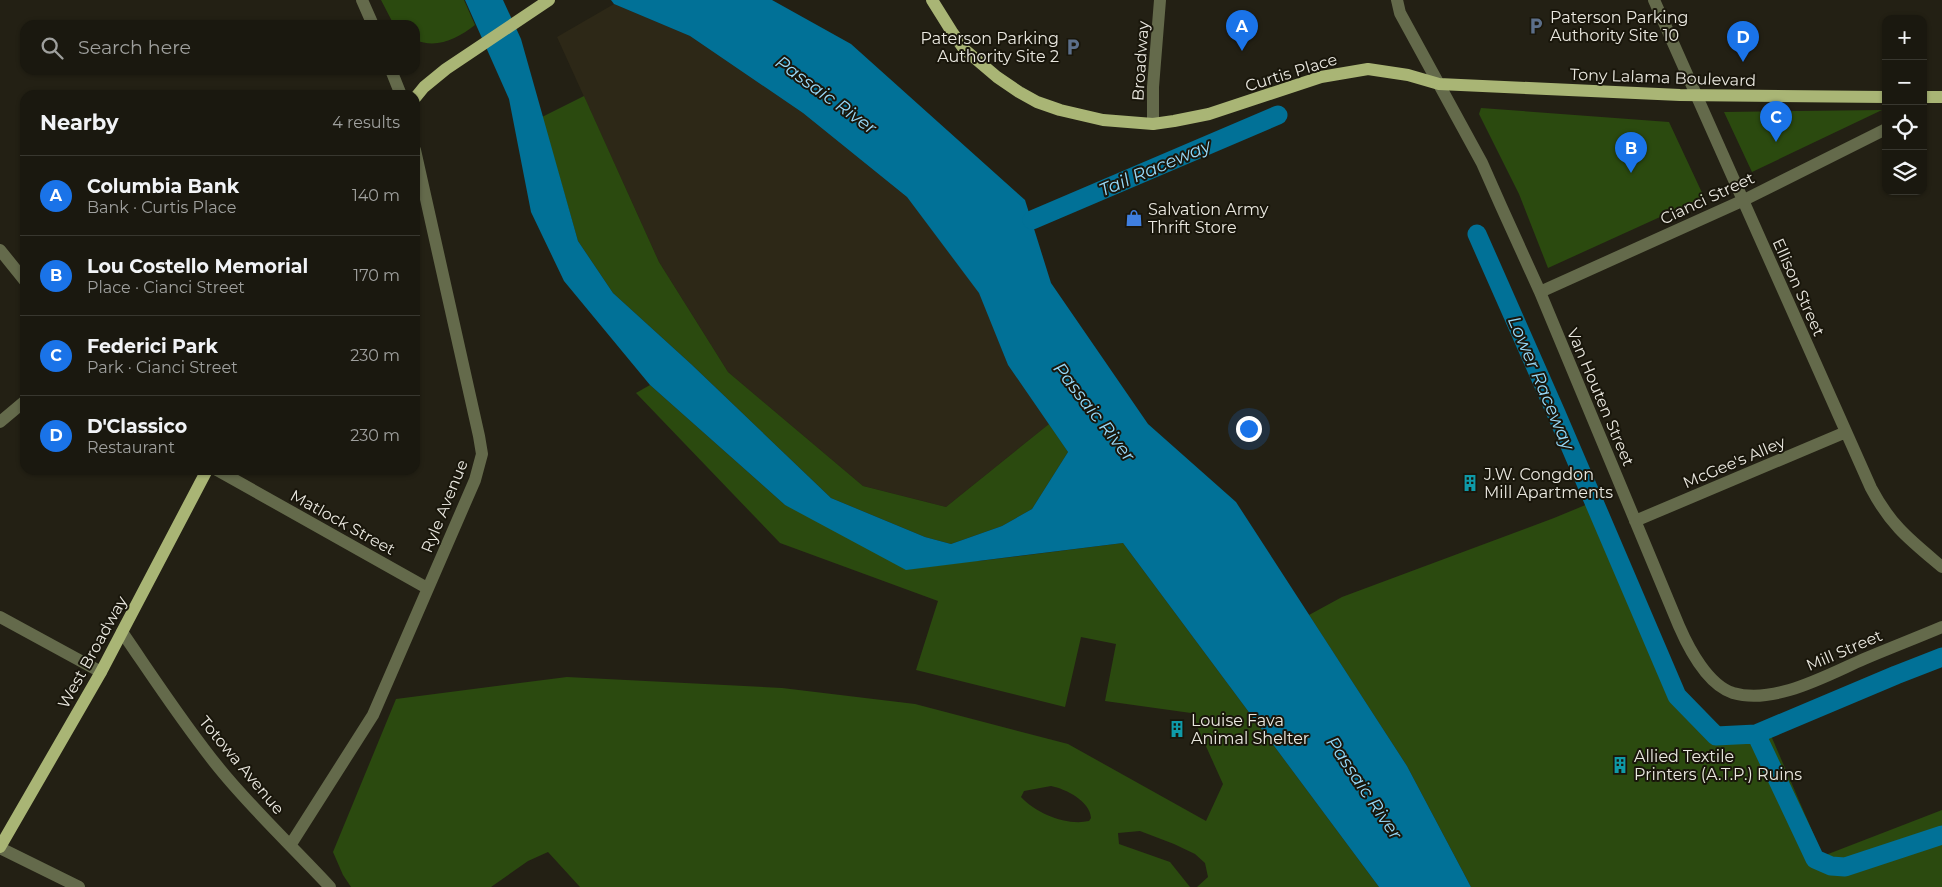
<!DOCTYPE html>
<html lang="en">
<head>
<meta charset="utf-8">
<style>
	body { margin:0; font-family:Montserrat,sans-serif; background:#27251d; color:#f1f3f6 }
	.controls { position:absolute; right:15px; top:15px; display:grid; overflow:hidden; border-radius:10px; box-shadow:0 1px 4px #0004 }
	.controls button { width:45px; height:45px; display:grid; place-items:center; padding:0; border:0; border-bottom:1px solid #38372f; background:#1a180f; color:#f1f3f6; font:25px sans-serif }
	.you { position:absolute; left:1248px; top:428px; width:18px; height:18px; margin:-12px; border:4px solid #fff; border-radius:50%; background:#1a73e8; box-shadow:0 0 0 8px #1a73e833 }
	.badge { display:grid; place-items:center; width:32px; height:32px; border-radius:50%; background:#1a73e8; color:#fff; font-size:16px; font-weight:700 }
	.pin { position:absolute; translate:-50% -41px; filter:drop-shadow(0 1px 2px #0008) }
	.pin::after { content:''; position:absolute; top:26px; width:18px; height:15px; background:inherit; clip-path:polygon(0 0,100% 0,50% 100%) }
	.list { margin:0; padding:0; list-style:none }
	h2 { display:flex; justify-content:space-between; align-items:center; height:65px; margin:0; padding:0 20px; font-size:21px }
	h2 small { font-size:16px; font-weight:400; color:#9fa09e }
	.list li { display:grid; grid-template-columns:32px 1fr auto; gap:15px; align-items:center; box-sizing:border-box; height:80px; padding:0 20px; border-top:1px solid #38372f }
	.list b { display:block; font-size:19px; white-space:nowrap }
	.list p { margin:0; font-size:16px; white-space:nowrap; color:#9fa09e }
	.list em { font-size:16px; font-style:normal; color:#9fa09e }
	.icon { flex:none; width:28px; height:28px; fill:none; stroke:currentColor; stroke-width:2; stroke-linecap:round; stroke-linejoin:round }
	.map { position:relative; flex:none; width:1942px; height:887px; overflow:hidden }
	.search { position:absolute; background:#1a180f; box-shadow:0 1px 4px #0004; left:20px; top:20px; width:400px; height:55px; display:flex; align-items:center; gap:12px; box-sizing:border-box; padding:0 18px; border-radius:15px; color:#9fa09e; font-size:19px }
	.panel { position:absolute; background:#1a180f; box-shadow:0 1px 4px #0004; left:20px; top:90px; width:400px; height:385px; border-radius:15px }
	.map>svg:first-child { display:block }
	.built { fill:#2d2817 }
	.green { fill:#2b4a0f; fill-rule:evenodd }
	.water { fill:#017197 }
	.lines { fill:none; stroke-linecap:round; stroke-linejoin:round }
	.canal { stroke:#017197; stroke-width:19 }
	.minor { stroke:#646a4b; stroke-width:12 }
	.major { stroke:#a9b575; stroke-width:12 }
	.labels { text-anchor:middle; stroke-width:4; stroke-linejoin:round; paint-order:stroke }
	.poi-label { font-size:16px; fill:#eae8e0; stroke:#19160b; text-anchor:start }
	.street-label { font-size:16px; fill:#eae8e0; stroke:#19160b }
	.water-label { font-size:18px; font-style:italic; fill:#98d9f9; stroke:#19160b }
</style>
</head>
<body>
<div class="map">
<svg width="1942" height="887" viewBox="0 0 1942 887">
	<rect width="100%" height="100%" fill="#232014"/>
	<path class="built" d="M 614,4 L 690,36 L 803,113 L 907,197 L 980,293 L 1008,365 L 1049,424 L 946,507 L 863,486 L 728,372 L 659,262 L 557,37 Z"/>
	<path class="green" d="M 381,0 L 464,0 L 475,25 C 457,39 437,49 415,40 L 415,25 L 394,25 Z
		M 584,96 L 659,262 L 728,372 L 863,486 L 946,507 L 1049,424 L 1068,452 L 1032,509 L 1002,526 L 951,544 L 925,537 L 831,498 L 691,364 L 613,293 L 578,241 L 542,117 Z
		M 1481,108 L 1669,122 L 1704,197 L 1548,268 L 1519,194 L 1479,114 Z
		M 1882,110 L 1752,172 L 1724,112 Z
		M 650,385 L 785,505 L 979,561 L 1123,543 L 1379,887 L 1197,887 L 1208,877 L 1205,863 L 1195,854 L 1174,844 L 1140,831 L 1118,833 L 1119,844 L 1170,862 L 1190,887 L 580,887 L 548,852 L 528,861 L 491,887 L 351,887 L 343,875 L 333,852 L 396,699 L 567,677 L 782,688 L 915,704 L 1068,744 L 1206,821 L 1223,784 L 1191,713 L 1105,701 L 1116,644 L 1081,637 L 1065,707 L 916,670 L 938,601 L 780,543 L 636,393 ZM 1051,786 C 1066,789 1090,801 1091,818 L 1089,821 C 1067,826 1037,814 1021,797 L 1024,791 Z
		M 1600,499 L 1685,695 L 1722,728 L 1766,724 L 1823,856 L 1942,810 L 1942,887 L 1471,887 L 1407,766 L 1309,615 L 1342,597 L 1554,518 Z"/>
	<path class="water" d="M 465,0 L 503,0 L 521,39 L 578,241 L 613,293 L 691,364 L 831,498 L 925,537 L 951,544 L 1002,526 L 1032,509 L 1068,452 L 1008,365 L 979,293 L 907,197 L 803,113 L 690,36 L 614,4 L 611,0 L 772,0 L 851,44 L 1025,200 L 1051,283 L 1148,424 L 1236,502 L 1407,766 L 1471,887 L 1379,887 L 1123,543 L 906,570 L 785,505 L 650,385 L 564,281 L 531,212 L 509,99 Z"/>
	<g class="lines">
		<path class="canal" d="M 1032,220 L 1278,115
			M 1477,234 L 1556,413 L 1677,696 L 1716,736 L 1756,734 L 1815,859 L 1831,866 L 1845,867 L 1942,835
			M 1756,734 L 1896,675 L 1942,657"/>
		<path class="minor" d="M 362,0 L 373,25
			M 1397,0 L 1400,13 L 1482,163 L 1501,206 L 1540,292 L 1679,626 C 1689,649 1708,685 1733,693 C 1775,705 1827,675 1864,659 C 1890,648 1916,638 1942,627
			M 1654,0 L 1871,488 C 1891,526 1910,540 1942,567
			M 391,70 L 401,95
			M 1153,124 L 1153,87 L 1160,0
			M 0,250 L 25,281
			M 1540,292 L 1744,200 L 1886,129
			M 0,422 L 25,401
			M 217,470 L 427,588
			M 1635,521 L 1846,432
			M 0,617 L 101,672
			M 122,632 C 153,677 184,725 219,768 C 253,810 293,847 330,887
			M 291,844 L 373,715 L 475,480 L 482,454 L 479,436 L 415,150
			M 0,848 L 79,887"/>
		<path class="major" d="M 932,0 L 952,32 L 964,49 L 997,77 L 1019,92 L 1037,102 L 1060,110 L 1103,120 L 1153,124 L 1174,121 L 1209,114 L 1321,77 L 1368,69 L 1408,75 L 1439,84 L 1680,95 L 1886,97
			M 1923,97 L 1942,97
			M 415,98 L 424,87 L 446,69 L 549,0
			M 0,847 L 101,672 L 207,470"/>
	</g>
	<defs>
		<g id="parking-bare" transform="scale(1.35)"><path d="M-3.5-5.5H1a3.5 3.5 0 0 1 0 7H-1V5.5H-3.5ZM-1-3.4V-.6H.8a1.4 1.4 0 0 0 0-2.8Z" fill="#5c6f8a" stroke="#19160b" stroke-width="2.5" paint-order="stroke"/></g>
		<g id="shop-bare" transform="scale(1.35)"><path d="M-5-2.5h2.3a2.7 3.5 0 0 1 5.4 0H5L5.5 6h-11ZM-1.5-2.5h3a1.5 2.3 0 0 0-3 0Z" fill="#3f7fe0" stroke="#19160b" stroke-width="2.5" paint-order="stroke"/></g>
		<g id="building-bare" transform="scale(1.35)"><path d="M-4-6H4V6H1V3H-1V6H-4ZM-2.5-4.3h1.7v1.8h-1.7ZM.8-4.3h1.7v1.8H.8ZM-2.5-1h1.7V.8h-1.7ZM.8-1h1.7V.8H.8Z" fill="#0f9aa8" stroke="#19160b" stroke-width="2.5" paint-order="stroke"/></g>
	</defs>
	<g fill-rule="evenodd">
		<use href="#parking-bare" x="1536" y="26"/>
		<use href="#parking-bare" x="1073" y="47"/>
		<use href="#shop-bare" x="1134" y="218"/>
		<use href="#building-bare" x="1470" y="483"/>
		<use href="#building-bare" x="1177" y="729"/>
		<use href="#building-bare" x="1620" y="765"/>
	</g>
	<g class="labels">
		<g class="poi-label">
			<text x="1550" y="23">Paterson Parking<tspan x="1550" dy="18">Authority Site 10</tspan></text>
			<text x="1059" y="44" text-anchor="end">Paterson Parking<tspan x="1059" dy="18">Authority Site 2</tspan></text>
			<text x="1148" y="215">Salvation Army<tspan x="1148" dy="18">Thrift Store</tspan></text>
			<text x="1484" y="480">J.W. Congdon<tspan x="1484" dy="18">Mill Apartments</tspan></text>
			<text x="1191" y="726">Louise Fava<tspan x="1191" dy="18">Animal Shelter</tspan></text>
			<text x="1634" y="762">Allied Textile<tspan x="1634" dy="18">Printers (A.T.P.) Ruins</tspan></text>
		</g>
		<g class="street-label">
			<text transform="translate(1140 61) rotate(-86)" y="6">Broadway</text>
			<text transform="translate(1291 72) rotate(-17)" y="6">Curtis Place</text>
			<text transform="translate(1663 77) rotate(2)" y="6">Tony Lalama Boulevard</text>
			<text transform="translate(1707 198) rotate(-25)" y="6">Cianci Street</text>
			<text transform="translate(1799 287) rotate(66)" y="6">Ellison Street</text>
			<text transform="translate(1601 397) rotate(67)" y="6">Van Houten Street</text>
			<text transform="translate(1734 462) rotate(-23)" y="6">McGee's Alley</text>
			<text transform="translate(444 506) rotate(-68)" y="6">Ryle Avenue</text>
			<text transform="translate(343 522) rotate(29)" y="6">Matlock Street</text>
			<text transform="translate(1844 650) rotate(-23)" y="6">Mill Street</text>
			<text transform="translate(92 652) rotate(-61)" y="6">West Broadway</text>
			<text transform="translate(242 765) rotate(50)" y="6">Totowa Avenue</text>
		</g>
		<g class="water-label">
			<text transform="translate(826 95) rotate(36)" y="6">Passaic River</text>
			<text transform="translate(1155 168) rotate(-23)" y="6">Tail Raceway</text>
			<text transform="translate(1541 383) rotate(67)" y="6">Lower Raceway</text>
			<text transform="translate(1094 412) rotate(52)" y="6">Passaic River</text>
			<text transform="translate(1364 788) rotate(56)" y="6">Passaic River</text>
		</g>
	</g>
</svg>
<div class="controls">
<button>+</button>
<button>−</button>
<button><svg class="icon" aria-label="locate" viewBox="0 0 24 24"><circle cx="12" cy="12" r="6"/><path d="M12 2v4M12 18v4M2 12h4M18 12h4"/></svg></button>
<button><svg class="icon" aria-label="layers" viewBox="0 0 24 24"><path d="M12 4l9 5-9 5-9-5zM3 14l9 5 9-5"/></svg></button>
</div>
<div class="you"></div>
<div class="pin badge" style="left:1242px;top:51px">A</div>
<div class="pin badge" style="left:1631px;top:173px">B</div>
<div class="pin badge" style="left:1776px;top:142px">C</div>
<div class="pin badge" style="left:1743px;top:62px">D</div>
<div class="search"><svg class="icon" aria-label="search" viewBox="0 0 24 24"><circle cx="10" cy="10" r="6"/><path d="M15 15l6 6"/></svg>Search here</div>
<section class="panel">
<h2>Nearby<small>4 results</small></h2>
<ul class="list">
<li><span class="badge">A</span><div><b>Columbia Bank</b><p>Bank · Curtis Place</p></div><em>140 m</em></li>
<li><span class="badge">B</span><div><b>Lou Costello Memorial</b><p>Place · Cianci Street</p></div><em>170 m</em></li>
<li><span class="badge">C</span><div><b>Federici Park</b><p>Park · Cianci Street</p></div><em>230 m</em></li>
<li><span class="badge">D</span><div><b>D'Classico</b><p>Restaurant</p></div><em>230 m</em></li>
</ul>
</section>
</div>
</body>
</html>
